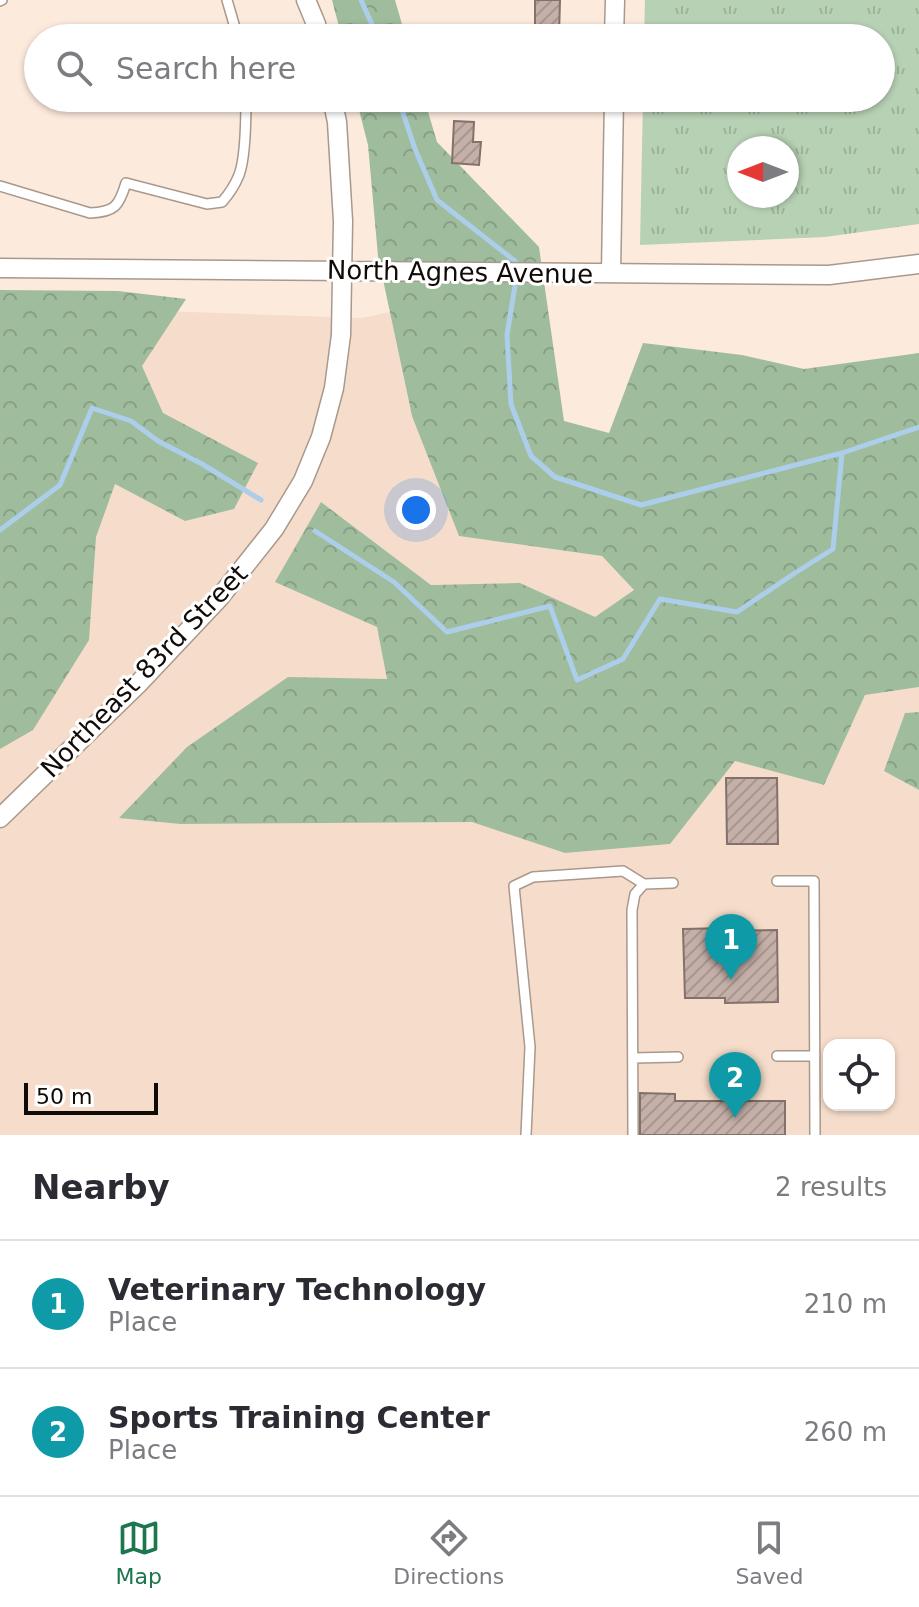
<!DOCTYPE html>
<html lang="en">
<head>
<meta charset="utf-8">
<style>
	body { margin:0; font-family:"DejaVu Sans",sans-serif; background:#f7f7f7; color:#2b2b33 }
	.controls { position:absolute; right:24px; bottom:24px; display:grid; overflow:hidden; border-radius:16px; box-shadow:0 2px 6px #0004 }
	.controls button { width:72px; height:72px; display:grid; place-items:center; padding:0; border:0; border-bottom:2px solid #e1e1e2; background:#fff; color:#2b2b33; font:40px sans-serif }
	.compass { position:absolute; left:727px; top:136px; width:72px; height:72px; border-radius:50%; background:#fff; box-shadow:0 2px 6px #0004; rotate:270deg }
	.scale { position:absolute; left:24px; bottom:20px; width:134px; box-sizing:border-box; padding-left:8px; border:4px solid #110b07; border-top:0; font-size:22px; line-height:28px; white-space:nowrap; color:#110b07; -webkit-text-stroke:6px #fff; paint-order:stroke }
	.you { position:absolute; left:416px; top:510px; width:28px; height:28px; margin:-20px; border:6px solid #fff; border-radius:50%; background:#1a73e8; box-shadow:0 0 0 12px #1a73e833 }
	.badge { display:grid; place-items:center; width:52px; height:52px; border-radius:50%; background:#1c774c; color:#fff; font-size:26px; font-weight:700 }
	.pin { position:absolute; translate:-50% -66px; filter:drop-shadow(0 2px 4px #0008) }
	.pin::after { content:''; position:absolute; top:42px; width:28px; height:24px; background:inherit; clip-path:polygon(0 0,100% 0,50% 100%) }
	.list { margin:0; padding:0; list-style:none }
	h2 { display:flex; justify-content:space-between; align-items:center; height:104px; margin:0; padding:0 32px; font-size:34px }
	h2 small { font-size:26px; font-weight:400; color:#7c7c81 }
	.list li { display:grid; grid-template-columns:52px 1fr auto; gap:24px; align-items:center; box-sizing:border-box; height:128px; padding:0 32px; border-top:2px solid #e1e1e2 }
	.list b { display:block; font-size:30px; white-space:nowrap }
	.list p { margin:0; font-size:26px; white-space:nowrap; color:#7c7c81 }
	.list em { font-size:26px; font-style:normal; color:#7c7c81 }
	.icon { flex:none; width:44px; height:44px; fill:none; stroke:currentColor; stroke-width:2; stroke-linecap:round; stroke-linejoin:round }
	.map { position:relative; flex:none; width:919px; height:1135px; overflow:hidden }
	.search { position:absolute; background:#fff; box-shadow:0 2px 6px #0004; left:24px; right:24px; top:24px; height:88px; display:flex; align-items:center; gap:20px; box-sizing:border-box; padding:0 28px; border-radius:44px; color:#7c7c81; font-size:30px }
	.sheet { height:360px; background:#fff }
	nav { display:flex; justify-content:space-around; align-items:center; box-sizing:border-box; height:112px; border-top:2px solid #e1e1e2; background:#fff; font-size:22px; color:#7c7c81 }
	nav a { display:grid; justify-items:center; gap:4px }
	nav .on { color:#1c774c }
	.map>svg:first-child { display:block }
	.built { fill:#f6ddcb; fill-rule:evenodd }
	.grass { fill:url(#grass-tufts); fill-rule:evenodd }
	.forest { fill:url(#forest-crowns) }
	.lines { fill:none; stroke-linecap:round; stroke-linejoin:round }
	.stream { stroke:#acceeb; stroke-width:5 }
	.building { fill:url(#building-hatch); stroke:#84716a; stroke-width:2 }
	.lane-casing { stroke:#a9988c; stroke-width:12 }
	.street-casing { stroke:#a9988c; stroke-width:21 }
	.lane { stroke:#fff; stroke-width:9 }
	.street { stroke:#fff; stroke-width:18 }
	.labels { text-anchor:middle; stroke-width:6; stroke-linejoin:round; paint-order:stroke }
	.street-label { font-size:26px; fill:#110b07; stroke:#fff }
</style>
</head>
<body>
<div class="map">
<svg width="919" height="1135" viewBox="0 0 919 1135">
	<defs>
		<pattern id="grass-tufts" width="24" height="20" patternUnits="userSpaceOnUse" patternTransform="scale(2)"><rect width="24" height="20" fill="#b7d1b4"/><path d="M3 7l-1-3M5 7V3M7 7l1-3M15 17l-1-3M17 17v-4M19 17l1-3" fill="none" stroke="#9cb299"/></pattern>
		<pattern id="forest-crowns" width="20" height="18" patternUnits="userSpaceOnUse" patternTransform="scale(2)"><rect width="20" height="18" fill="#9fbc9d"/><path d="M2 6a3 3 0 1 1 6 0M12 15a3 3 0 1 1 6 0" fill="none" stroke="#88a086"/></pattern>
		<pattern id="building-hatch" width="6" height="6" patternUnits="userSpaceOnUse" patternTransform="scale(2)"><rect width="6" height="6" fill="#c5b0a9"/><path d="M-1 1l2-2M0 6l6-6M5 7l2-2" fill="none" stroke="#a89690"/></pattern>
	</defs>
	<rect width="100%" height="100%" fill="#fceadd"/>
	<path class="built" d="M 162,311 L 362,318 L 390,312 L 409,404 L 459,536 L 602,556 L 634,590 L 595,618 L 520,583 L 431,585 L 321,502 L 276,582 L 378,627 L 387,679 L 288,678 L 120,818 L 180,824 L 473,822 L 565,853 L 669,844 L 735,761 L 824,785 L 865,695 L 919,687 L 919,712 L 905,713 L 884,771 L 919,790 L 919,1135 L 0,1135 L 0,314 ZM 829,1045 L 889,1045 L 889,1105 L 829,1105 Z"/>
	<path class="grass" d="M 645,0 L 919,0 L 919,224 L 825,237 L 640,245 L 643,98 L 881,98 L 881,38 L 644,38 ZM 739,148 L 787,148 L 787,196 L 739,196 Z"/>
	<path class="forest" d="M 332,0 L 395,0 L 406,38 L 342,38 Z
		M 356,98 L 424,98 L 437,142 L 539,247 L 564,421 L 609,433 L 643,343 L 742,355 L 804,369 L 919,353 L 919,687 L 865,695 L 824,785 L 735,761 L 670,844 L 565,853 L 472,822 L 180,824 L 119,818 L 187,747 L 288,677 L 387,679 L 377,627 L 275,582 L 321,502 L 431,585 L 520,583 L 595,617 L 634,590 L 602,556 L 459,536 L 412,416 L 378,256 L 368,145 Z
		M 0,290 L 118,291 L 186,299 L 142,366 L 163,413 L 258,463 L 234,509 L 185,521 L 115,484 L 96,537 L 89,640 L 33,730 L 0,749 Z
		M 919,712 L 919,790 L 884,771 L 905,713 Z"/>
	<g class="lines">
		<path class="stream" d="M 361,0 L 378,38
			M 398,98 L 415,149 L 437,200 L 515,261
			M 515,286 L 507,335 L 511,404 L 531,456 L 555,477 L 641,505 L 842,453
			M 0,530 L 60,485 L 92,408 L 131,421 L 158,441 L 202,464 L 261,500
			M 315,531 L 394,582 L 447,632 L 550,606 L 577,680 L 623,659 L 660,599 L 737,612 L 795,573 L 833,549 L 842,453 L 919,427"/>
	</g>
	<path class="building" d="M 535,0 L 560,0 L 559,35 L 535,36 Z
		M 454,121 L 474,122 L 473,142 L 481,142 L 479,165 L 452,163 Z
		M 726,778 L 777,778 L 778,844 L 727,844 Z
		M 729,928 L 729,931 L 777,930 L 778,1002 L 725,1003 L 725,998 L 685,998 L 683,929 Z
		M 640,1093 L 675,1094 L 675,1101 L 785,1101 L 785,1135 L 640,1135 Z"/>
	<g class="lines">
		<g class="lane-casing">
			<path id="lane" d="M 227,0 L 238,38
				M 0,1 L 2,0
				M 0,186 L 90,213 C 115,212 119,206 126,183 L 207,204 L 222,202 C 229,194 235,185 239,175 C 246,157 246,118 246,98
				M 777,881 L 814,881 L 815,1135
				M 777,1056 L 815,1056
				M 633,1058 L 678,1057
				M 526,1135 L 530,1047 L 514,886 L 533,877 L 623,871 L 644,884
				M 633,1135 L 632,910 L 635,894 L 644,884 L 673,883"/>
		</g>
		<g class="street-casing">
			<path id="street" d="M 306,0 L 316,24 L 319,38
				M 614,38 L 615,0
				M 0,268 L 829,275 L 919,264
				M 611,273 L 614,98
				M 0,818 L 138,684 L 220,597 L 274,529 L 303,481 L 321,437 L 334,388 L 341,335 L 343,221 L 337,122 L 332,98"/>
		</g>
		<use href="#lane" class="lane"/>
		<use href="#street" class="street"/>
	</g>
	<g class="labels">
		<g class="street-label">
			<text transform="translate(460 272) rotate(1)" y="9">North Agnes Avenue</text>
			<text transform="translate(144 671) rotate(-46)" y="9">Northeast 83rd Street</text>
		</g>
	</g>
</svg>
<div class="controls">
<button><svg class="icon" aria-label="locate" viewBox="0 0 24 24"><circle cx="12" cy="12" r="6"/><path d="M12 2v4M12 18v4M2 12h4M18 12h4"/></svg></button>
</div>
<svg class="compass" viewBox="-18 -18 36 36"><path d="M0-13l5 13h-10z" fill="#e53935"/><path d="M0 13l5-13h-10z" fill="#7c7c81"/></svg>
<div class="scale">50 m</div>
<div class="you"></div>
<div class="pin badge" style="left:731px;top:980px;background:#0f9aa8">1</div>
<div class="pin badge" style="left:735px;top:1118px;background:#0f9aa8">2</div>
<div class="search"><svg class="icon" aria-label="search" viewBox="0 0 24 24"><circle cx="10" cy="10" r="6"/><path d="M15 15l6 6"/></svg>Search here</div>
</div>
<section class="sheet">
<h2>Nearby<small>2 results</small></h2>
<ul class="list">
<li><span class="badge" style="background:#0f9aa8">1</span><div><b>Veterinary Technology</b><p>Place</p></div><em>210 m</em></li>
<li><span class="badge" style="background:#0f9aa8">2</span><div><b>Sports Training Center</b><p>Place</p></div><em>260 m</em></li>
</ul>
</section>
<nav>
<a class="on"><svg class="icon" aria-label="map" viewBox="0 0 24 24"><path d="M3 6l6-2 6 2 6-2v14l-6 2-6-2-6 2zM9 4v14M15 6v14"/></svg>Map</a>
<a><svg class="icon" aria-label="directions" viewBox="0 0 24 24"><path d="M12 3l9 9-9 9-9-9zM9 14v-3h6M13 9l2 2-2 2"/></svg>Directions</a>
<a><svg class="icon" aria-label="saved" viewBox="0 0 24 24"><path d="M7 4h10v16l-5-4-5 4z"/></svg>Saved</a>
</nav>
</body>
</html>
